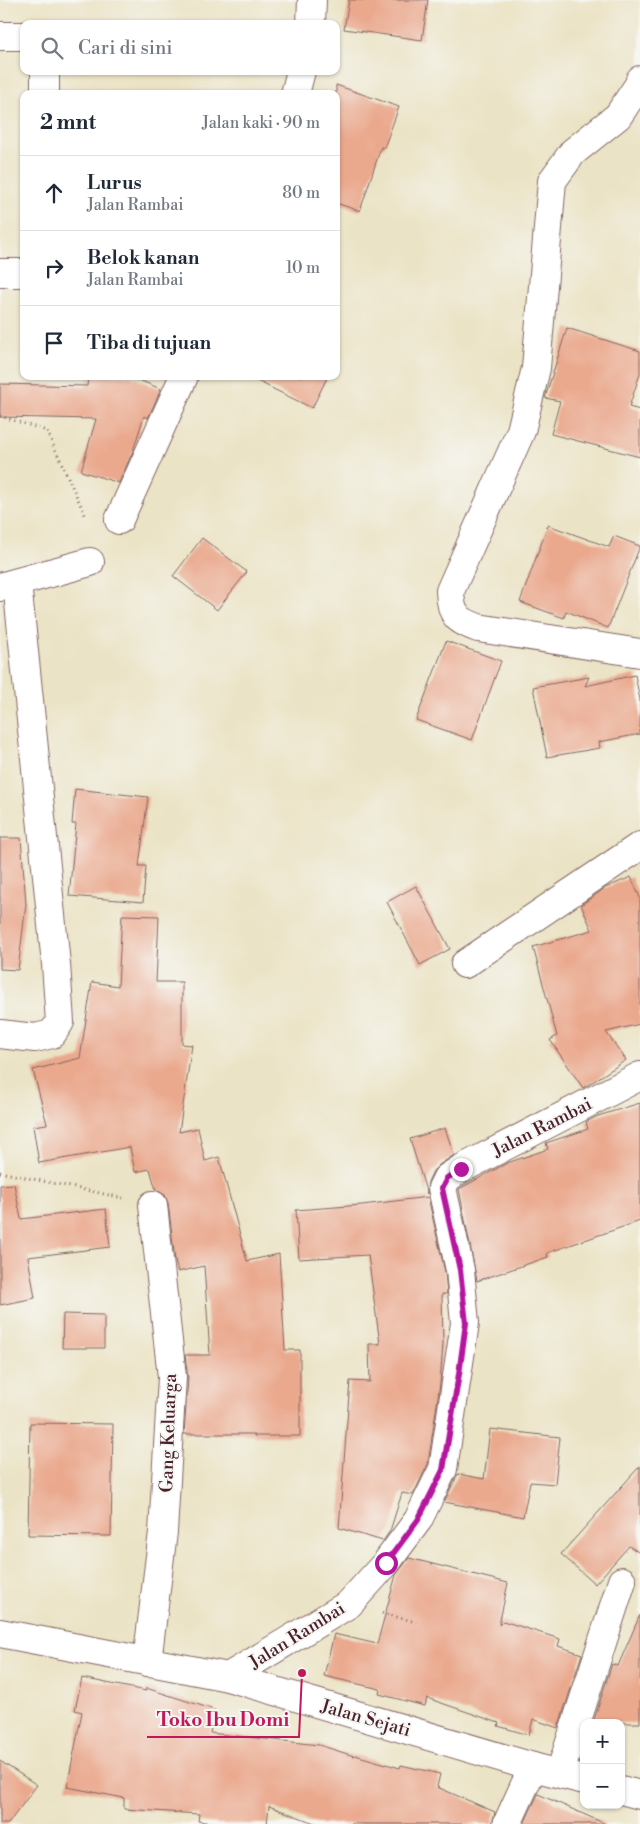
<!DOCTYPE html>
<html lang="id">
<head>
<meta charset="utf-8">
<style>
	body { margin:0; font-family:"Libre Bodoni",serif; background:#f2f2f3; color:#1f2937 }
	.controls { position:absolute; right:15px; bottom:15px; display:grid; overflow:hidden; border-radius:10px; box-shadow:0 1px 4px #0004 }
	.controls button { width:45px; height:45px; display:grid; place-items:center; padding:0; border:0; border-bottom:1px solid #e0e1e3; background:#fff; color:#1f2937; font:25px sans-serif }
	.stop { position:absolute; width:15px; height:15px; margin:-11px; border:4px solid #b5179e; border-radius:50%; background:#fff }
	.stop.end { background:#b5179e; border-color:#fff; box-shadow:0 1px 5px #0008 }
	.list { margin:0; padding:0; list-style:none }
	h2 { display:flex; justify-content:space-between; align-items:center; height:65px; margin:0; padding:0 20px; font-size:21px }
	h2 small { font-size:16px; font-weight:400; color:#747a83 }
	.list li { display:grid; grid-template-columns:32px 1fr auto; gap:15px; align-items:center; box-sizing:border-box; height:75px; padding:0 20px; border-top:1px solid #e0e1e3 }
	.list b { display:block; font-size:19px; white-space:nowrap }
	.list p { margin:0; font-size:16px; white-space:nowrap; color:#747a83 }
	.list em { font-size:16px; font-style:normal; color:#747a83 }
	.icon { flex:none; width:28px; height:28px; fill:none; stroke:currentColor; stroke-width:2; stroke-linecap:round; stroke-linejoin:round }
	.map { position:relative; flex:none; width:640px; height:1824px; overflow:hidden }
	.search { position:absolute; background:#fff; box-shadow:0 1px 4px #0004; left:20px; top:20px; width:320px; height:55px; display:flex; align-items:center; gap:12px; box-sizing:border-box; padding:0 18px; border-radius:10px; color:#747a83; font-size:19px }
	.panel { position:absolute; background:#fff; box-shadow:0 1px 4px #0004; left:20px; top:90px; width:320px; height:290px; border-radius:10px }
	.map>svg:first-child { display:block }
	.building { fill:#eaa88d }
	.lines { fill:none; stroke-linecap:round; stroke-linejoin:round }
	.minor-casing { stroke:#826461; stroke-width:30 }
	.secondary-casing { stroke:#826461; stroke-width:30 }
	.path { stroke:#826461; stroke-width:3; stroke-dasharray:1 4; stroke-linecap:butt }
	.minor { stroke:#fff; stroke-width:28 }
	.secondary { stroke:#fff; stroke-width:28 }
	.route { stroke:#b5179e; stroke-width:6 }
	.labels { text-anchor:middle; stroke-width:4; stroke-linejoin:round; paint-order:stroke }
	.street-label { font-size:18px; fill:#4a1f2b; stroke:#f6f6f2 }
	.leader { fill:none; stroke:#c2185b; stroke-width:2 }
	.callout-dot { fill:#c2185b; stroke:#f6f6f2; stroke-width:2 }
	.callout-label { font-size:19px; text-anchor:middle; font-weight:bold; fill:#c2185b; stroke:#f6f6f2; stroke-width:4; stroke-linejoin:round; paint-order:stroke }
</style>
</head>
<body>
<div class="map">
<svg width="640" height="1824" viewBox="0 0 640 1824">
	<rect width="100%" height="100%" fill="#f6f6f2"/>
	<filter id="ink" filterUnits="userSpaceOnUse"><feTurbulence type="fractalNoise" baseFrequency=".02" numOctaves="2"/><feDisplacementMap in="SourceGraphic" scale="10" xChannelSelector="R" yChannelSelector="G"/><feConvolveMatrix kernelMatrix="1 2 1 2 8 2 1 2 1" color-interpolation-filters="sRGB"/></filter>
	<filter id="wash" filterUnits="userSpaceOnUse"><feTurbulence type="fractalNoise" baseFrequency=".0096" numOctaves="4" result="noise"/><feDisplacementMap in="SourceGraphic" scale="20" xChannelSelector="R" yChannelSelector="G"/><feGaussianBlur stdDeviation="1.12" result="paint"/><feColorMatrix in="noise" values="0 0 0 0 0 0 0 0 0 0 0 0 0 0 0 0 0 1.4 0 .05"/><feComposite in="paint" operator="in"/></filter>
	<g filter="url(#wash)">
		<rect width="100%" height="100%" fill="#ebe3c5"/>
		<g id="blocks">
			<path class="building" d="M 349,0 L 428,0 L 422,40 L 344,29 Z
				M 336,85 L 399,107 L 384,148 L 381,147 L 360,211 L 336,203 Z
				M 567,328 L 640,351 L 640,374 L 629,407 L 640,410 L 640,457 L 551,434 L 560,401 L 545,398 Z
				M 88,376 L 129,376 L 161,389 L 148,418 L 144,416 L 133,451 L 119,483 L 81,471 L 96,419 L 0,417 L 0,384 L 87,386 Z
				M 247,376 L 328,376 L 312,408 Z
				M 548,525 L 609,547 L 614,536 L 640,546 L 608,628 L 566,611 L 564,618 L 520,602 Z
				M 202,538 L 247,572 L 217,610 L 173,576 Z
				M 446,641 L 501,661 L 472,740 L 416,720 Z
				M 635,675 L 640,700 L 640,734 L 599,742 L 600,748 L 547,757 L 533,687 L 589,677 L 585,686 Z
				M 75,789 L 148,797 L 139,866 L 146,866 L 143,902 L 69,896 L 76,824 L 72,824 Z
				M 0,838 L 21,838 L 26,904 L 18,970 L 0,969 Z
				M 631,877 L 640,898 L 640,1024 L 606,1032 L 626,1060 L 583,1088 L 550,1040 L 557,1036 L 533,947 L 592,930 L 581,905 L 605,888 Z
				M 416,886 L 450,949 L 420,965 L 387,902 Z
				M 122,915 L 159,916 L 156,982 L 182,982 L 182,1044 L 192,1045 L 179,1132 L 198,1128 L 205,1161 L 219,1157 L 247,1261 L 279,1254 L 285,1350 L 300,1350 L 300,1436 L 254,1436 L 254,1434 L 184,1434 L 188,1378 L 185,1355 L 210,1355 L 204,1266 L 178,1272 L 175,1260 L 168,1203 L 165,1195 L 156,1190 L 150,1169 L 135,1172 L 130,1147 L 39,1163 L 33,1126 L 47,1124 L 33,1070 L 80,1058 L 92,982 L 118,986 Z
				M 640,1103 L 640,1221 L 547,1253 L 548,1257 L 477,1281 L 459,1189 L 507,1163 L 548,1149 L 546,1143 L 588,1129 L 586,1122 L 598,1116 Z
				M 445,1128 L 454,1155 L 439,1165 L 433,1171 L 428,1182 L 427,1194 L 410,1139 Z
				M 14,1184 L 21,1219 L 106,1209 L 110,1247 L 28,1257 L 35,1298 L 0,1305 L 0,1185 Z
				M 428,1197 L 445,1272 L 447,1294 L 442,1294 L 443,1344 L 440,1383 L 428,1464 L 413,1495 L 402,1493 L 390,1531 L 383,1541 L 339,1528 L 350,1381 L 370,1382 L 369,1344 L 380,1344 L 368,1255 L 299,1259 L 296,1210 L 362,1205 Z
				M 63,1314 L 104,1315 L 104,1348 L 62,1348 Z
				M 30,1423 L 113,1424 L 111,1536 L 28,1535 Z
				M 490,1429 L 560,1437 L 555,1484 L 530,1482 L 523,1517 L 444,1502 L 458,1474 L 484,1479 Z
				M 640,1466 L 640,1553 L 629,1546 L 595,1584 L 561,1554 Z
				M 409,1558 L 508,1583 L 499,1625 L 503,1621 L 560,1639 L 558,1646 L 582,1654 L 558,1728 L 533,1719 L 529,1735 L 498,1726 L 499,1723 L 427,1698 L 425,1706 L 379,1694 L 380,1689 L 324,1676 L 334,1634 L 377,1644 L 396,1575 Z
				M 640,1615 L 640,1723 L 593,1723 L 612,1664 L 618,1666 Z
				M 82,1678 L 146,1691 L 146,1688 L 215,1710 L 210,1733 L 319,1745 L 354,1756 L 355,1755 L 400,1768 L 401,1765 L 440,1774 L 437,1787 L 495,1812 L 492,1824 L 317,1824 L 269,1806 L 267,1824 L 218,1824 L 198,1821 L 199,1814 L 124,1809 L 124,1798 L 67,1787 L 82,1712 L 75,1710 Z
				M 0,1761 L 37,1785 L 8,1824 L 0,1824 Z
				M 538,1794 L 606,1824 L 524,1824 Z"/>
		</g>
	</g>
	<g filter="url(#ink)">
		<use href="#blocks" fill-opacity="0" stroke="#826461" stroke-width="1"/>
		<g class="lines">
			<g class="minor-casing">
				<path id="minor" d="M 311,24 L 312,0
					M 0,36 L 24,36
					M 45,71 L 45,94
					M 640,80 L 640,83 L 618,116 L 573,152 L 552,181 L 536,368 L 521,431 L 450,591 C 451,615 456,620 478,628 L 640,653
					M 295,94 L 301,71
					M 0,273 L 24,273
					M 119,520 L 184,376
					M 0,587 L 90,562
					M 465,964 L 640,846
					M 0,1034 L 35,1038 L 52,1034 L 60,1022 L 56,964 L 17,583
					M 147,1662 L 163,1532 L 172,1377 L 153,1205
					M 228,1677 L 349,1604 L 386,1563 L 418,1520 L 443,1469 L 465,1323 L 460,1270 L 442,1188 L 447,1178 L 461,1169 L 640,1076
					M 560,1773 L 622,1581
					M 507,1824 L 533,1767"/>
			</g>
			<g class="secondary-casing">
				<path id="secondary" d="M 0,1633 L 228,1677 L 533,1767 L 584,1780
					M 621,1790 L 640,1795"/>
			</g>
			<path class="path" d="M 0,416 L 47,431 L 86,517
				M 0,1172 L 123,1198
				M 382,1613 L 416,1622"/>
			<use href="#minor" class="minor"/>
			<use href="#secondary" class="secondary"/>
		</g>
	</g>
	<g class="lines" filter="url(#ink)">
		<path class="route" d="M 386,1563 L 418,1520 L 443,1470 L 459,1374 L 466,1323 L 460,1270 L 442,1188 L 447,1178 L 461,1169"/>
	</g>
	<g class="labels">
		<g class="street-label">
			<text transform="translate(542 1127) rotate(-27)" y="6">Jalan Rambai</text>
			<text transform="translate(168 1433) rotate(-88)" y="6">Gang Keluarga</text>
			<text transform="translate(297 1635) rotate(-32)" y="6">Jalan Rambai</text>
			<text transform="translate(366 1718) rotate(16)" y="6">Jalan Sejati</text>
		</g>
	</g>
	<path class="leader" d="M302 1673L299 1737H147"/>
	<circle class="callout-dot" cx="302" cy="1673" r="5"/>
	<g class="callout-label">
		<text x="223" y="1726">Toko Ibu Domi</text>
	</g>
</svg>
<div class="controls">
<button>+</button>
<button>−</button>
</div>
<div class="stop" style="left:386px;top:1563px"></div>
<div class="stop end" style="left:461px;top:1169px"></div>
<div class="search"><svg class="icon" aria-label="search" viewBox="0 0 24 24"><circle cx="10" cy="10" r="6"/><path d="M15 15l6 6"/></svg>Cari di sini</div>
<section class="panel">
<h2>2 mnt<small>Jalan kaki · 90 m</small></h2>
<ul class="list">
<li><svg class="icon" aria-label="ahead" viewBox="0 0 24 24"><path d="M12 20V5M6 11l6-6 6 6"/></svg><div><b>Lurus</b><p>Jalan Rambai</p></div><em>80 m</em></li>
<li><svg class="icon" aria-label="right" viewBox="0 0 24 24"><path d="M7 20v-9h11M14 6l5 5-5 5"/></svg><div><b>Belok kanan</b><p>Jalan Rambai</p></div><em>10 m</em></li>
<li><svg class="icon" aria-label="arrive" viewBox="0 0 24 24"><path d="M6 21V4h12l-3 4 3 4H6"/></svg><div><b>Tiba di tujuan</b></div></li>
</ul>
</section>
</div>
</body>
</html>
